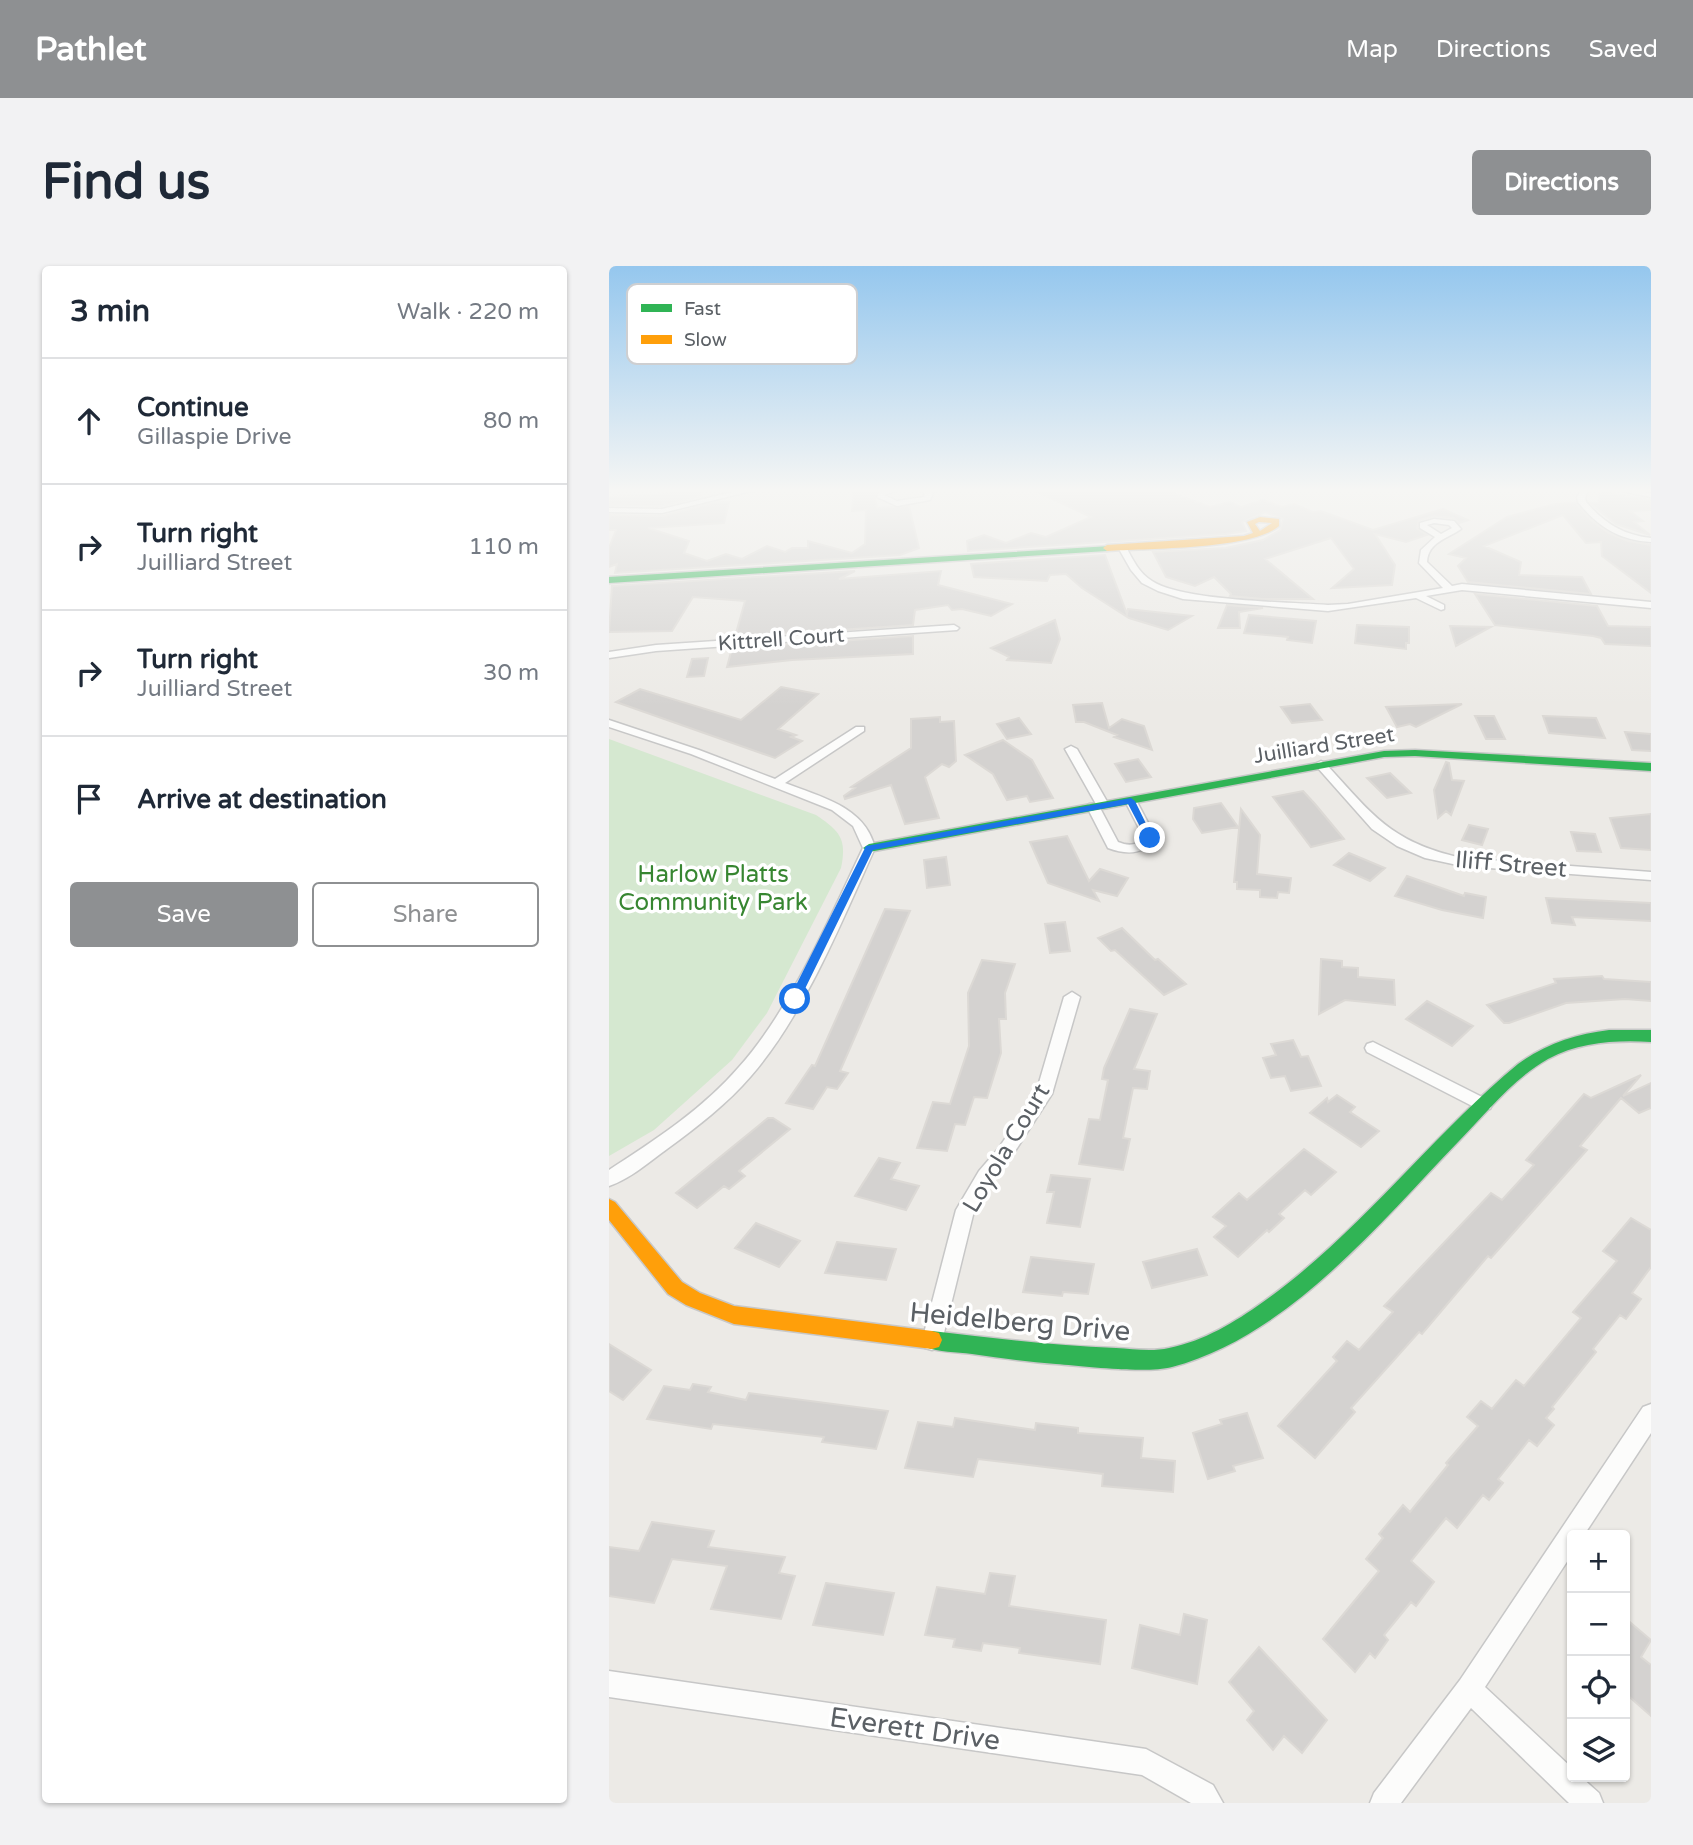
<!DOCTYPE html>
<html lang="en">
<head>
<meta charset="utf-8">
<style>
	body { margin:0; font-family:"Varela Round",sans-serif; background:#f2f2f3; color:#1f2937 }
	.controls { position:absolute; right:21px; bottom:21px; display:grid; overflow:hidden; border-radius:7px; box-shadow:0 2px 5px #0004 }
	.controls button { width:63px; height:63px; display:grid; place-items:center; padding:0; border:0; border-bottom:2px solid #e0e1e3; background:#fff; color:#1f2937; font:35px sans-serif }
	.stop { position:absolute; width:21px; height:21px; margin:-16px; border:5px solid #1a73e8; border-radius:50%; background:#fff }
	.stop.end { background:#1a73e8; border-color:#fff; box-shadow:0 2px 7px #0008 }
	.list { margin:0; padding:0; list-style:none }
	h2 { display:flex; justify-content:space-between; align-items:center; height:91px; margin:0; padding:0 28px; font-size:30px }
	h2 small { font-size:23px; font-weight:400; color:#747a83 }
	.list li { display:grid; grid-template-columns:46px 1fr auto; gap:21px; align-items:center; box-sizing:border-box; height:126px; padding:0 28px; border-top:2px solid #e0e1e3 }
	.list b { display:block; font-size:26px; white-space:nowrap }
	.list p { margin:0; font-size:23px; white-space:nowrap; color:#747a83 }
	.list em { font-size:23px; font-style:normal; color:#747a83 }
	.actions { display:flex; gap:14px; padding:21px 28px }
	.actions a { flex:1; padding:16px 0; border:2px solid #8e9092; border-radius:7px; text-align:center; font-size:24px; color:#8e9092 }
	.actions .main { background:#8e9092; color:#fff }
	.icon { flex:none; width:38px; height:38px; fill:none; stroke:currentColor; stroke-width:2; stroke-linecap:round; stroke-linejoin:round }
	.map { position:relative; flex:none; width:1042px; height:1537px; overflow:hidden; border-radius:7px }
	header { display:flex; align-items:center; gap:42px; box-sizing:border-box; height:98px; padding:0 35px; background:#8e9092; color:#fff }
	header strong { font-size:33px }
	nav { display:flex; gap:38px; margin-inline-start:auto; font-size:24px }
	.intro { display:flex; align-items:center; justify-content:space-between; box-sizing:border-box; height:168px; padding:0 42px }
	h1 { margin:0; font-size:49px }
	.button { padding:18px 32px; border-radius:7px; background:#8e9092; color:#fff; font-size:24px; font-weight:700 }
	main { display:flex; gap:42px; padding:0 42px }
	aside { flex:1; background:#fff; border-radius:7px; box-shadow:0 2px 5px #0004 }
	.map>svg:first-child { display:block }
	.green { fill:#d5e8d0 }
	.building { fill:#d4d2d0; stroke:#dcd9d5; stroke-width:2 }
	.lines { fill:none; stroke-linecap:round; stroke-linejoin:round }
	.street-casing { stroke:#c7c7c7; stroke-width:3 }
	.fast-casing { stroke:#c8c8c8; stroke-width:3 }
	.slow-casing { stroke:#c8c8c8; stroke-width:3 }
	.street { fill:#fcfcfb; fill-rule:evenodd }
	.fast { fill:#30b455; fill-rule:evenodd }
	.slow { fill:#ff9f0a; fill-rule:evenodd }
	.route { fill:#1a73e8 }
	.labels { text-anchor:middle; stroke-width:7; stroke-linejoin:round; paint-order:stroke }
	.far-street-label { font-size:21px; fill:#5b6065; stroke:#fff }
	.street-label { font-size:24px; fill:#5b6065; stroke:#fff }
	.park-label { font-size:24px; fill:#378631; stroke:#fff }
	.near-street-label { font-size:28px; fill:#5b6065; stroke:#fff }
	.key { fill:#fff; stroke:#cecfd1; stroke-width:2 }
	.key-label { font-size:19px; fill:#5b6065 }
</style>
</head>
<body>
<header>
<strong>Pathlet</strong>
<nav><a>Map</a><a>Directions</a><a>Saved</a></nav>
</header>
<div class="intro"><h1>Find us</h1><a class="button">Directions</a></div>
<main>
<aside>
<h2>3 min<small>Walk · 220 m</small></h2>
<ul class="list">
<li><svg class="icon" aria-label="ahead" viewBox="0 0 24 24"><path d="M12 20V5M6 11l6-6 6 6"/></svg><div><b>Continue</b><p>Gillaspie Drive</p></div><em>80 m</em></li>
<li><svg class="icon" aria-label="right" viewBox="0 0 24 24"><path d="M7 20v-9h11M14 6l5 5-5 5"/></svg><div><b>Turn right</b><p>Juilliard Street</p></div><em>110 m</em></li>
<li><svg class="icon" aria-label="right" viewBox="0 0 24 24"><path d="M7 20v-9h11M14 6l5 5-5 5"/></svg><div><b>Turn right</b><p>Juilliard Street</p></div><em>30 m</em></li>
<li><svg class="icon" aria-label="arrive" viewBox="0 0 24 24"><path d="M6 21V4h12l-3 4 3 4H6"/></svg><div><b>Arrive at destination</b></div></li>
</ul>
<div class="actions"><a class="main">Save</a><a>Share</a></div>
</aside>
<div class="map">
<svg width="1042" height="1537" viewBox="0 0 1042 1537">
	<rect width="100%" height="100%" fill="#eceae6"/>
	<path class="green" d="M 0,473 L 207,549 C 231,565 238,573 232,602 L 158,747 L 123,794 L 45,864 L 0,890 Z"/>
	<path class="building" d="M 245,224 L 268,224 L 266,232 L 268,242 L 300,240 L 310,282 L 291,289 L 6,307 L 8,298 L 0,301 L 0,282 L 7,264 L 0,264 L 0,249 L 54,250 L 107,236 L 120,236 L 115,257 L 39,262 L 80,275 L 75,287 L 98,295 L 117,288 L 133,293 L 158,280 L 176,286 L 183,282 L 199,282 L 199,275 L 243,287 L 256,278 L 257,244 L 243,245 Z
		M 424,224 L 564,224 L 564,227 L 601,241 L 621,236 L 632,241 L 654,234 L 673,241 L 685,238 L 704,246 L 712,245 L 764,264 L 834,243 L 859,254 L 850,257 L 845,252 L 825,250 L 810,254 L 808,262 L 818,269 L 797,276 L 766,268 L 786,299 L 783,319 L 723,322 L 745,303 L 722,272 L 656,293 L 704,333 L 654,333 L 621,330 L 622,328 L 605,311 L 586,320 L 557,311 L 544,286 L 617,282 L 654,274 L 671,264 L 674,253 L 656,246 L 633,256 L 637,265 L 617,268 L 359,285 L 358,275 L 375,269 L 397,277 L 422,267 L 437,271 L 482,251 Z
		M 92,226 L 90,231 L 53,240 L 0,239 L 0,231 Z
		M 998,227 L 1042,234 L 1042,244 L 1021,245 L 1034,255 L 1025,256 L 1041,269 L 1007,258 L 981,237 L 989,237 L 991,228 Z
		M 967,237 L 983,255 L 1000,267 L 1019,275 L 1042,279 L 1042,327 L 993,290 L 992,276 L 977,277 L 954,249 L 875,280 L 912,296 L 910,309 L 973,311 L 982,328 L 859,316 L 849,300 L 857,292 L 840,288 L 898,251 L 946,238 Z
		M 496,289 L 518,348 L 519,343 L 583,350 L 559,364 L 520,352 L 473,322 L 457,308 L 441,309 L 438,315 L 365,311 L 362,298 Z
		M 246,305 L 230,313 L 332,305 L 329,319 L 403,338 L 382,350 L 353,343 L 343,344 L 339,339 L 306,344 L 304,359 L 126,371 L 136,335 L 84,331 L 63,365 L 0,366 L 3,320 Z
		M 866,328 L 988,340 L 999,360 L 1042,361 L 1042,380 L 996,378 L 992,372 L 984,370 L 886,359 Z
		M 618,339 L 654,342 L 630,346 L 631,362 L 609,362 Z
		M 640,349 L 707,355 L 703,377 L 678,374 L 679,371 L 635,367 Z
		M 446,354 L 451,373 L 442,397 L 398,394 L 400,391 L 382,382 Z
		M 748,359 L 800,361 L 800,377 L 797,377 L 797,383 L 746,377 Z
		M 841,360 L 882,361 L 847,380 Z
		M 304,370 L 304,388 L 183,394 L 118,401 L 123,382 Z
		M 99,392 L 95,410 L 78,411 L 83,393 Z
		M 172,421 L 209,428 L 169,463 L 187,469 L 182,471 L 193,475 L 166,492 L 7,436 L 31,423 L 132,454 Z
		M 493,437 L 500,462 L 513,453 L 535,460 L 543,484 L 505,471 L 508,469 L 475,456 L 467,456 L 464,439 Z
		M 701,438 L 713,454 L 683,457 L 672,441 Z
		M 853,438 L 807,461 L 801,458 L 788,461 L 777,441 Z
		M 866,450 L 885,450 L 896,473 L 877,473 Z
		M 934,450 L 987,452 L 996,472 L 940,467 Z
		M 331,451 L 331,456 L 345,455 L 347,495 L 340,501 L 333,498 L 316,511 L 330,552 L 296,558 L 282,519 L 236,533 L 235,530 L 246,522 L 242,521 L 302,482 L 302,453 Z
		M 410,452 L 422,468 L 398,473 L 388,458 Z
		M 1016,466 L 1042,468 L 1042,485 L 1023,484 Z
		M 394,474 L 423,494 L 444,532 L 421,536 L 418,530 L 398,534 L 384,508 L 356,489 Z
		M 529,493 L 542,511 L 517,516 L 506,498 Z
		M 837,496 L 840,497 L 843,514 L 855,515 L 842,549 L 837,545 L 829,552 L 825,524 Z
		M 781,507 L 802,527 L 778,532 L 758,512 Z
		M 694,525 L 706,538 L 735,573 L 702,581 L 664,531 Z
		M 612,537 L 629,561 L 593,567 L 584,553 L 585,542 Z
		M 632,543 L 651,569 L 648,608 L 682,612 L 680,627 L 669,626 L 668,632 L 651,631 L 651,624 L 628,623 L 628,616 L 625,616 Z
		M 1042,548 L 1042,584 L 1012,582 L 1001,552 Z
		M 860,559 L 879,563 L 873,579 L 853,574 Z
		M 962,566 L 986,568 L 992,586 L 968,585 Z
		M 458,570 L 480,615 L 491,603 L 519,612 L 508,630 L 484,624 L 490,635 L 439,617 L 421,576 Z
		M 740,587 L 776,602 L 761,615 L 725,599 Z
		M 337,591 L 341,619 L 318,622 L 315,594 Z
		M 798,610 L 855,630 L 856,627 L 877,631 L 874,652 L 833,644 L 786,630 Z
		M 937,632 L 1042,637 L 1042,655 L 963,651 L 966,659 L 943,657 Z
		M 276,643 L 301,645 L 231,805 L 239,807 L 228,823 L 218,821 L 204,843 L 177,837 L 203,799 L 206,800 Z
		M 456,656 L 461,685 L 441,687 L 436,658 Z
		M 513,662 L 546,694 L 549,693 L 577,718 L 555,729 L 506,684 L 502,685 L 489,672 Z
		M 712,693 L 733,695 L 733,701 L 749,702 L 749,711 L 785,714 L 786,739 L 736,734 L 710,748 Z
		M 373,694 L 406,698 L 396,727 L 397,753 L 390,753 L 392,787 L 378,832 L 365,831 L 356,859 L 346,858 L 338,885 L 308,882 L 324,836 L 341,838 L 360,780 L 359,727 Z
		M 993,710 L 995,713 L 1042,716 L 1042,735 L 1016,733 L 957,737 L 900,757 L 895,757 L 878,739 L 947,717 L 945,713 Z
		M 818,735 L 864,760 L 843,780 L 797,753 Z
		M 521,743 L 548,748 L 525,803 L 541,805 L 538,823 L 524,822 L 514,872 L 521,873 L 514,904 L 470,898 L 480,853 L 491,854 L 499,814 L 493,813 L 495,802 Z
		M 684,774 L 692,791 L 699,790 L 712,820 L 682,825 L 676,810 L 662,812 L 654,792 L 667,789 L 662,778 Z
		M 1032,809 L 1014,830 L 1042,817 L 1042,842 L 1030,847 L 1012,832 L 971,880 L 978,884 L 882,992 L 879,990 L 813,1068 L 810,1066 L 742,1142 L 746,1146 L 706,1192 L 669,1160 L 728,1095 L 724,1091 L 738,1075 L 750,1084 L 784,1046 L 775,1040 L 882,927 L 893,934 L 925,899 L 917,894 L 975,828 L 982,832 Z
		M 728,829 L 746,841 L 741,846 L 770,865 L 752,881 L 701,847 L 718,832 L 719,836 Z
		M 159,852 L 164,852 L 181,863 L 130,905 L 136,910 L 120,923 L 115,920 L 88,942 L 67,927 Z
		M 695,883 L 727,906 L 702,929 L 696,924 L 670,948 L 675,952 L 660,966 L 658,964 L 629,991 L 605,971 L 617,960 L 604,951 L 630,927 L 638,934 Z
		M 270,892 L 291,897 L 282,913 L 310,920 L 297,944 L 246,930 Z
		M 442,909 L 481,913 L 471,961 L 438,957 L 445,926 L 438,926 Z
		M 1022,952 L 1042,964 L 1042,1001 L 1023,1027 L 1032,1033 L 1017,1053 L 1011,1049 L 984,1083 L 987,1086 L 943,1141 L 945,1143 L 937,1152 L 945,1159 L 928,1180 L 920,1174 L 889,1213 L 894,1217 L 880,1234 L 874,1229 L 848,1262 L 837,1252 L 802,1295 L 825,1316 L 807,1340 L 802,1336 L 775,1369 L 779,1374 L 766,1392 L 761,1387 L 746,1406 L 714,1373 L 770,1305 L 757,1293 L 774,1272 L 770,1268 L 794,1239 L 801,1246 L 839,1199 L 837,1197 L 869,1160 L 858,1151 L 872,1135 L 883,1143 L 907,1114 L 915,1120 L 972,1052 L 964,1046 L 1008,995 L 994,985 Z
		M 147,957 L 191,975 L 170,1001 L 126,982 Z
		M 228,976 L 287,983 L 277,1014 L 216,1007 Z
		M 588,983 L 598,1009 L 543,1022 L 534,996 Z
		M 422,991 L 485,998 L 479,1028 L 454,1026 L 453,1030 L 414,1026 Z
		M 0,1078 L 42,1104 L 14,1134 L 0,1125 Z
		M 84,1118 L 102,1121 L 99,1126 L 137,1134 L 140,1127 L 279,1145 L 267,1183 L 213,1176 L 215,1171 L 104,1158 L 102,1163 L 38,1153 L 55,1120 L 81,1124 Z
		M 638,1147 L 654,1192 L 624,1200 L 626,1205 L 599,1213 L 584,1167 L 613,1158 L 611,1154 Z
		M 346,1152 L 426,1164 L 427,1157 L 469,1162 L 469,1167 L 534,1172 L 532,1192 L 566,1195 L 564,1226 L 493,1220 L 494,1208 L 369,1193 L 364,1211 L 296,1202 L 309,1156 L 344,1161 Z
		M 43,1256 L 105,1265 L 99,1281 L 176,1291 L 170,1307 L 186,1310 L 172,1353 L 102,1343 L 118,1300 L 63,1293 L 45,1337 L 0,1330 L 0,1281 L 30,1285 Z
		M 381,1307 L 406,1310 L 400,1340 L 497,1354 L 491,1398 L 410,1387 L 411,1382 L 374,1377 L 372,1385 L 344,1381 L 346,1373 L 316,1369 L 328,1321 L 376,1328 Z
		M 217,1317 L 285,1327 L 274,1369 L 204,1359 Z
		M 575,1348 L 598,1354 L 588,1418 L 523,1402 L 531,1359 L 571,1369 Z
		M 1016,1352 L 1042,1374 L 1032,1391 L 1042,1399 L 1042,1450 L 1016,1427 Z
		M 650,1381 L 718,1454 L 693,1487 L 675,1470 L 664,1484 L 638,1454 L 645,1445 L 620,1416 Z"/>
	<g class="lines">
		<g class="street-casing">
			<path id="street" d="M 132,224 L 146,224 L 53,247 L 0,246 L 0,242 L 53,243 Z
				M 271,224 L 289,224 L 275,229 L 288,235 L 315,231 L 316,228 L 312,224 L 324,227 L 321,234 L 288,240 L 268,231 Z
				M 973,224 L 980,224 L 976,231 L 977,236 C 995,257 1014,269 1042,272 L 1042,276 C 1010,274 989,261 969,236 L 968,231 Z
				M 1014,224 L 1042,227 L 1042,231 L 1017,226 Z
				M 825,253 L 845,255 L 852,263 C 838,273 819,276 818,296 L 843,320 L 853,318 L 1042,336 L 1042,342 L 853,324 L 817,330 L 835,339 L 835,343 L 832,344 L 807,332 L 719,345 L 574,333 L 549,325 L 533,317 L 522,304 L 510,283 L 517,281 C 524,294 530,307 543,315 C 573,335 679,336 719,339 L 739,338 L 834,322 L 810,297 L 812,284 L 826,271 L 811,262 L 811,257 ZM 825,257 L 840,259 L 843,262 L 832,268 L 818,259 Z
				M 345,359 L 350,362 L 348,364 L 47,385 L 0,392 L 0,386 L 47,379 Z
				M 0,454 L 90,484 L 166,513 L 247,461 L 255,461 L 255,465 L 176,517 C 211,531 256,540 266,582 C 233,655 195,749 142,810 C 118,838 88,861 58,883 C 40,896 21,913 0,920 L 0,904 C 46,874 94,843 130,801 C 182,743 220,653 254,582 L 244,560 L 223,544 L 82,488 L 0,461 Z
				M 462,480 L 468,483 L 500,539 L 498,542 L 491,542 L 509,576 C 519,580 527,580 535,572 L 516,535 L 518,532 L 526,532 L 547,572 C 535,589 518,589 499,582 L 478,541 L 480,538 L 487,538 L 456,483 Z
				M 712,495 L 716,497 C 763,548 781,576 853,592 L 1042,606 L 1042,614 L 853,600 L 816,592 L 788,580 L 763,563 L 708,501 L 708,497 Z
				M 463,726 L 471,731 L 443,828 L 401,893 L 382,915 L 365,945 L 333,1075 L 330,1082 L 323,1084 L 316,1082 L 313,1075 L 347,944 L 370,905 L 389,883 L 427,827 L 455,731 Z
				M 764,776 L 881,835 L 883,839 L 881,843 L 869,843 L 758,786 L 756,782 L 758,778 Z
				M 1042,1138 L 1042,1167 L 975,1269 L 963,1269 L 963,1288 L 876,1421 L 963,1502 L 963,1511 L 972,1511 L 990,1527 L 994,1537 L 960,1537 L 862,1442 L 792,1537 L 761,1537 L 765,1527 L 851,1414 L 1034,1141 Z
				M 0,1405 L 537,1483 L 604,1519 L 614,1537 L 582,1537 L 533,1509 L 0,1431 Z"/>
		</g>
		<g class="fast-casing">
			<path id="fast" d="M 501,280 L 501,284 L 498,285 L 0,317 L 0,311 Z
				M 806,484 L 1042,497 L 1042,505 L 806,490 L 775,491 L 260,586 L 254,582 L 260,578 L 775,485 Z
				M 1000,764 L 1042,764 L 1042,776 C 1007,774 971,776 939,793 C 905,812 877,847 850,875 C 769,959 679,1070 563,1101 C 536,1108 475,1100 447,1098 C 419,1096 391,1092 363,1088 C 347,1086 330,1086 316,1081 L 313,1074 L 316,1067 L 323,1065 C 384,1072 445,1080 507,1082 C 524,1083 543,1086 560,1082 C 595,1075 626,1056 654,1036 C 750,968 820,872 909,798 C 936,778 967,768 1000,764 Z"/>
		</g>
		<g class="slow-casing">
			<path id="slow" d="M 651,251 L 670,253 L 670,260 C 642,284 538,282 498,285 L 494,282 L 498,279 L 635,270 L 644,267 L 638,256 ZM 650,256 L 663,257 L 651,265 L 646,258 Z
				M 0,933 L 6,936 L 73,1016 L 91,1027 L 125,1040 L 323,1065 L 330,1067 L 333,1074 L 330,1081 L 323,1083 L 125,1058 L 77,1039 L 59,1028 L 0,954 Z"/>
		</g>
		<use href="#street" class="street"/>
		<use href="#fast" class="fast"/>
		<use href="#slow" class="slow"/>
	</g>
	<linearGradient id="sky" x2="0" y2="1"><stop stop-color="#95c7ee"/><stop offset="0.51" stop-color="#f6f6f4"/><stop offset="1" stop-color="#f6f6f4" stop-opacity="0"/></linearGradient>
	<rect width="1042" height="440" fill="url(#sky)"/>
	<path class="route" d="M 522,532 L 526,535 L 545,574 L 538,574 L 519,538 L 264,584 L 191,733 L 186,737 L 180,733 L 257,580 Z"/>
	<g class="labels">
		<g class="far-street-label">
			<text transform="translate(172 373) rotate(-4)" y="7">Kittrell Court</text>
			<text transform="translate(715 479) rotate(-9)" y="7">Juilliard Street</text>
		</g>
		<g class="street-label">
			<text transform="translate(902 598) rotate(5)" y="8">Iliff Street</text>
			<text transform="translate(397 882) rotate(-59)" y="8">Loyola Court</text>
		</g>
		<g class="park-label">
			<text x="104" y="616">Harlow Platts<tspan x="104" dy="28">Community Park</tspan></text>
		</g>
		<g class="near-street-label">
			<text transform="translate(411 1055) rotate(5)" y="10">Heidelberg Drive</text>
			<text transform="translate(306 1462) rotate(8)" y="10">Everett Drive</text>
		</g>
	</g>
	<rect x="18" y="18" width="230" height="80" rx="10" class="key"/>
	<rect x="32" y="38" width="31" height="8" fill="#30b455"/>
	<rect x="32" y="69" width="31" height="9" fill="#ff9f0a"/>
	<g class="key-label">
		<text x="75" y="49">Fast</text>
		<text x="75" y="80">Slow</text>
	</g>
</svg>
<div class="controls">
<button>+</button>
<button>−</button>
<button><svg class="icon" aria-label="locate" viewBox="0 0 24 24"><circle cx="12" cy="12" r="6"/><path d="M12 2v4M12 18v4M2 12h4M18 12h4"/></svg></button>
<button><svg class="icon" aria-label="layers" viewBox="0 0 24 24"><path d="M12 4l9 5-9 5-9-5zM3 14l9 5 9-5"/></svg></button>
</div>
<div class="stop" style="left:186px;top:733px"></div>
<div class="stop end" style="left:541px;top:572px"></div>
</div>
</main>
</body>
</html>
